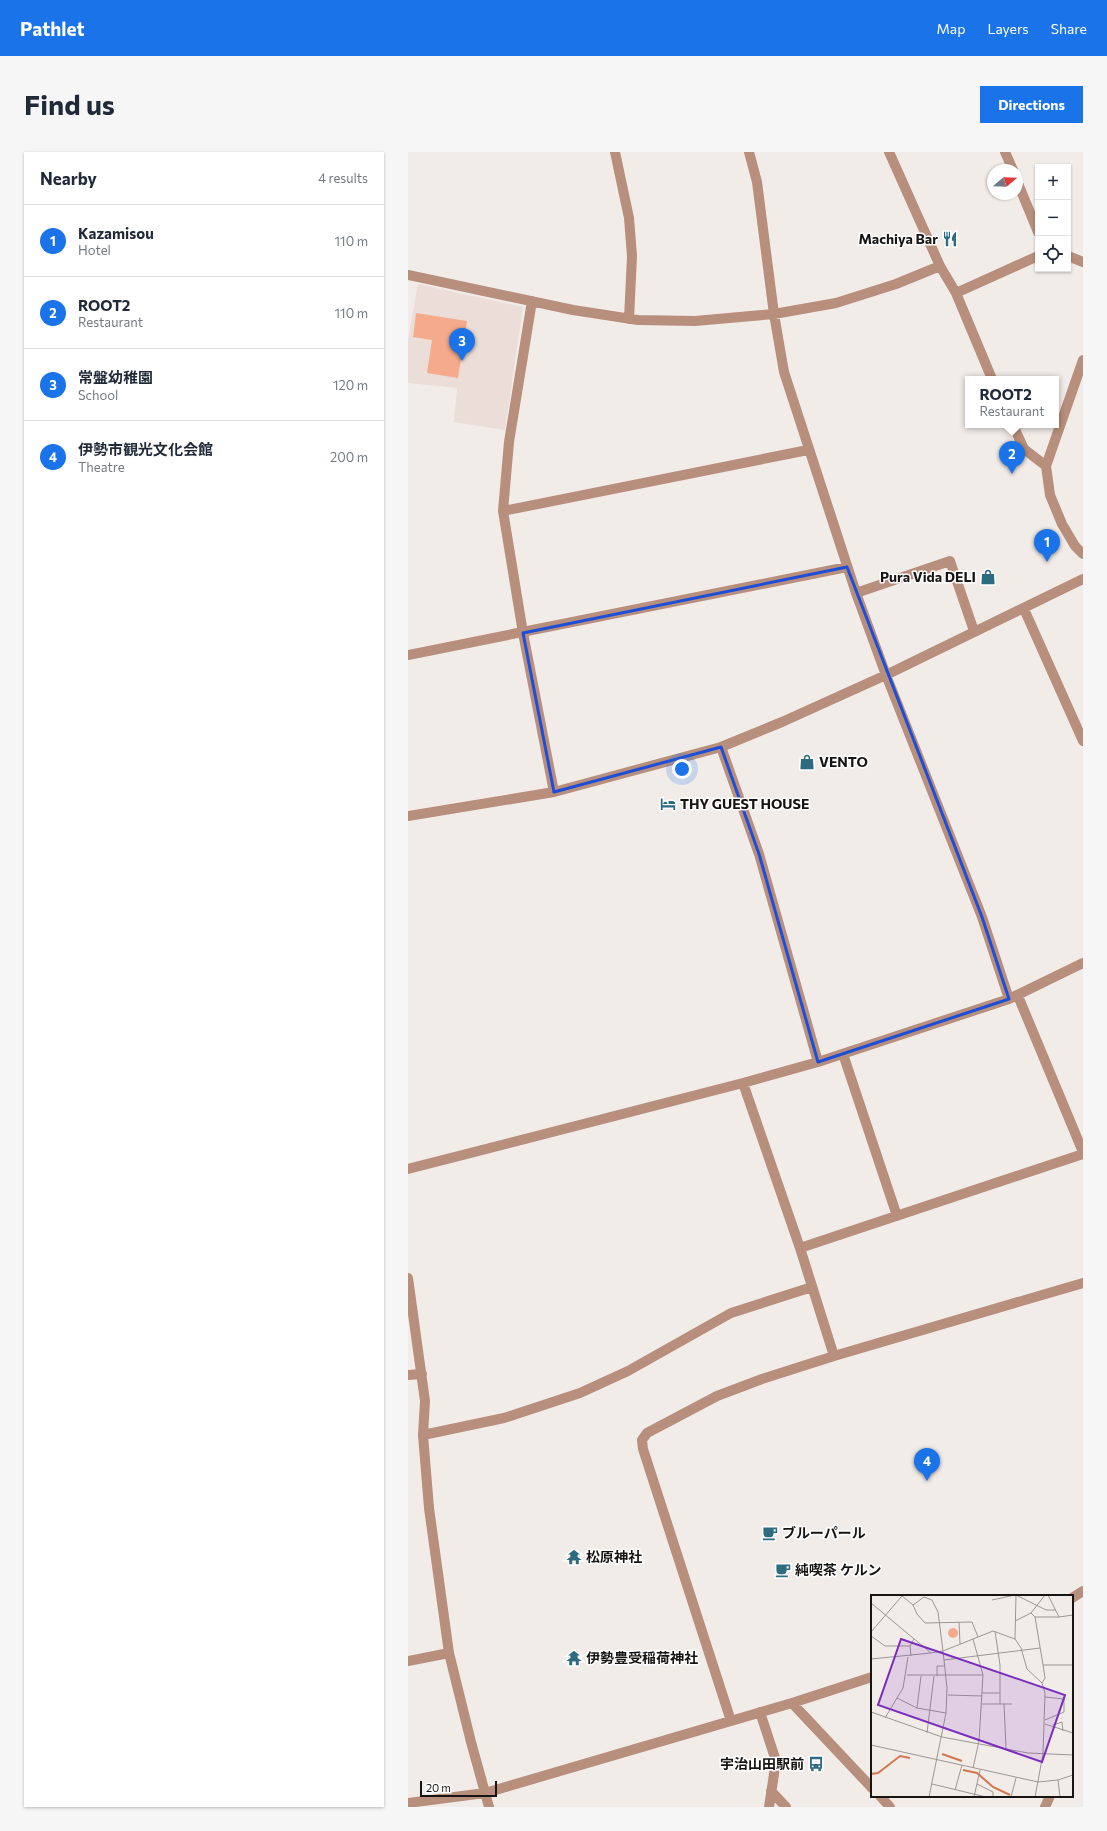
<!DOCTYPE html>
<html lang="en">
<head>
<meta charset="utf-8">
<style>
	body { margin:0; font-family:Commissioner,"Noto Sans JP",sans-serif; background:#f6f6f7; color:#1f2937 }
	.controls { position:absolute; right:12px; top:12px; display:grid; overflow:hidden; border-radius:0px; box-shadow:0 1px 3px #0004 }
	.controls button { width:36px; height:36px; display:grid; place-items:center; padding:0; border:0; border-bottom:1px solid #e0e1e3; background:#fff; color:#1f2937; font:20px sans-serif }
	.compass { position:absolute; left:579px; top:12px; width:36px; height:36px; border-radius:50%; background:#fff; box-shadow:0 1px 3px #0004; rotate:71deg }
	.scale { position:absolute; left:12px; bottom:10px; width:77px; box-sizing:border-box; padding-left:4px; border:2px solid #171514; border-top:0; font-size:11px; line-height:14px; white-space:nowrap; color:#171514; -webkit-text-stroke:3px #fff; paint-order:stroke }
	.you { position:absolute; left:274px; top:617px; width:14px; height:14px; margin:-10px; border:3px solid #fff; border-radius:50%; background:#1a73e8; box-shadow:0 0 0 6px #1a73e833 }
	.badge { display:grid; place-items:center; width:26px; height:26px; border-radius:50%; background:#1a73e8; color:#fff; font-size:13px; font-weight:700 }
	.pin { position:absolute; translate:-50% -33px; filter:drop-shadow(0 1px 2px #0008) }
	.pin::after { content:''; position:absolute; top:21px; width:14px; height:12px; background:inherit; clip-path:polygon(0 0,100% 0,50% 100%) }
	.popup { position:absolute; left:557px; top:224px; width:94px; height:52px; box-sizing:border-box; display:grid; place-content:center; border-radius:0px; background:#fff; filter:drop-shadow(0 1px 3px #0005); font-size:13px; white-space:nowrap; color:#747a83 }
	.popup b { font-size:15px; color:#1f2937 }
	.popup::after { content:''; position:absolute; left:50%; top:100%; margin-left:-8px; border:8px solid transparent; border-top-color:#fff }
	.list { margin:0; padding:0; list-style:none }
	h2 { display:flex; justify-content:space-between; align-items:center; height:52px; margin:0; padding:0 16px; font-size:17px }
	h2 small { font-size:13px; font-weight:400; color:#747a83 }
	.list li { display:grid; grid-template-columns:26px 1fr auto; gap:12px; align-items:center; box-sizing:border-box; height:72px; padding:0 16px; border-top:1px solid #e0e1e3 }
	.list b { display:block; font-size:15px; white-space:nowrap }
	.list p { margin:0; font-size:13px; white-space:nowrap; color:#747a83 }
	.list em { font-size:13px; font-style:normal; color:#747a83 }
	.icon { flex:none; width:22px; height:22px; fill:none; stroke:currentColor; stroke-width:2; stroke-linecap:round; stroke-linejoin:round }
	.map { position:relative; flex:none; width:675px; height:1655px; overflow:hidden; border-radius:0px }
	header { display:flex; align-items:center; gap:24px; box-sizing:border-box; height:56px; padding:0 20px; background:#1a73e8; color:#fff }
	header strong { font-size:19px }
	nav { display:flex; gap:22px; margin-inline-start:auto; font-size:14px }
	.intro { display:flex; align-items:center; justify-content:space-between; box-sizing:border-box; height:96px; padding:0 24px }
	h1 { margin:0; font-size:28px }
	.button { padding:10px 18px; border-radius:0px; background:#1a73e8; color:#fff; font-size:14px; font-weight:700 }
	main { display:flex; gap:24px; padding:0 24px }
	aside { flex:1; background:#fff; border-radius:0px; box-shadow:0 1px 3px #0004 }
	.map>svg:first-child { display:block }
	.built { fill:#ebddd7 }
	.green { fill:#f5ab8b }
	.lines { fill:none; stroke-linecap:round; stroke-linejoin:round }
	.minor { stroke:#b88e7c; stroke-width:10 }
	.marked { fill:none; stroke:#1d4ed8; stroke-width:3; stroke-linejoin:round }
	.labels { text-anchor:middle; stroke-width:3; stroke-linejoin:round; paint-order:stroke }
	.poi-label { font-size:14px; font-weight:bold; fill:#171514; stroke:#fff; text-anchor:start }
	.inset-river { fill:none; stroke:#d4774d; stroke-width:2 }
	.inset-road { fill:none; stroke:#9a9694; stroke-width:1 }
	.view { fill:#7b2cbf; fill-opacity:0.15; stroke:#7b2cbf; stroke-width:2 }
	.inset-edge { fill:none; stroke:#171514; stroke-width:2 }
</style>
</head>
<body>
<header>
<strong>Pathlet</strong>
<nav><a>Map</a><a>Layers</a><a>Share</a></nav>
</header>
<div class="intro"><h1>Find us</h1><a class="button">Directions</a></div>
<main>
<aside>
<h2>Nearby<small>4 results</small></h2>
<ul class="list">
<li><span class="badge">1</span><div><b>Kazamisou</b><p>Hotel</p></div><em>110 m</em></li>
<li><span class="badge">2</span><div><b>ROOT2</b><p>Restaurant</p></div><em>110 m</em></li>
<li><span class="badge">3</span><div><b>常盤幼稚園</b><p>School</p></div><em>120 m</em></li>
<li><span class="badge">4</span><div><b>伊勢市観光文化会館</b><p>Theatre</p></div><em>200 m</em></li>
</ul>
</aside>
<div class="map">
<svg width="675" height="1655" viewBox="0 0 675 1655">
	<rect width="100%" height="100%" fill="#f2ece9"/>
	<path class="built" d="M 10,132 L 115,155 L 97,278 L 46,270 L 49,236 L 0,231 L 0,187 Z"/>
	<path class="green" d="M 8,161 L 59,169 L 50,226 L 19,221 L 24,188 L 5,185 Z"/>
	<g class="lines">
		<path class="minor" d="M 207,0 L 221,66 L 224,104 L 221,167
			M 341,0 L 349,30 L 366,162 L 376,220 L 448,441 L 478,523 L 574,765 L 601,847
			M 481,0 L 532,114 L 548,141 L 584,227
			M 597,0 L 605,18
			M 609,29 L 630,80
			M 660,104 L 675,110
			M 0,123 L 165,158 L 230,168 L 287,169 L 366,162 L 428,151 L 488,132 L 532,114
			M 548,141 L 630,104
			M 124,149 L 101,290 L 95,359 L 115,481 L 146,640
			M 675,208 L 638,314 L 642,343 L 654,372 L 667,394 L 675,402
			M 605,273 L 616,297 L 638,314
			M 95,359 L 400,298
			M 448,441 L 542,409 L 566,479
			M 616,457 L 675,589
			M 0,503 L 439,415
			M 313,595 L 351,702 L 410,910
			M 0,664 L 146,640 L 313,595 L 374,570 L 478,523 L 675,427
			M 610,844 L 675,1000
			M 435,902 L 489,1064
			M 335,931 L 392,1096 L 426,1204
			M 0,1017 L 335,931 L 410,910 L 601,847 L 675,811
			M 392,1096 L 675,1002
			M 0,1126 L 17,1249 L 15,1283 L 21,1356 L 41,1501 L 63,1590 L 81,1655
			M 0,1223 L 14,1222
			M 15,1283 L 96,1266 L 172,1241 L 220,1219 L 323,1161 L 404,1135
			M 664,1446 L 675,1439
			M 0,1509 L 41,1501
			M 384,1551 L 464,1636
			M 352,1560 L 368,1609 L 361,1655
			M 323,1569 L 235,1297 L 234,1288 L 239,1281 L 309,1244 L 354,1227 L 426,1204 L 675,1131
			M 363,1639 L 378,1655
			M 472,1644 L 482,1655
			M 0,1651 L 77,1641 L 384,1551 L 464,1525
			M 637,1655 L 642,1644"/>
	</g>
	<path class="marked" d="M 439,415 L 574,765 L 601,847 L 410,910 L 351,702 L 313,595 L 146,640 L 115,481 Z"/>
	<defs>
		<g id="restaurant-bare" transform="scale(1.2)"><path d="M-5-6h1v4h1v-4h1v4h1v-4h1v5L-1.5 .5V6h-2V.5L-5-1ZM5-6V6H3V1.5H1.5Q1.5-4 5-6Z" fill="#2d6b81" stroke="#fff" stroke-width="2.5" paint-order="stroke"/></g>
		<g id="shop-bare" transform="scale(1.2)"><path d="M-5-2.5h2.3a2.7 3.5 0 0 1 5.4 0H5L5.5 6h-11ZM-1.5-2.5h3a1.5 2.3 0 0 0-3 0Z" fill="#2d6b81" stroke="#fff" stroke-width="2.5" paint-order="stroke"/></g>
		<g id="hotel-bare" transform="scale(1.2)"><path d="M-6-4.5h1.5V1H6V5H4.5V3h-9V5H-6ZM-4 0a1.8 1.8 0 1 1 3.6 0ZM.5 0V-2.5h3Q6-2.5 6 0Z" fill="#2d6b81" stroke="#fff" stroke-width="2.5" paint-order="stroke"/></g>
		<g id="cafe-bare" transform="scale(1.2)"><path d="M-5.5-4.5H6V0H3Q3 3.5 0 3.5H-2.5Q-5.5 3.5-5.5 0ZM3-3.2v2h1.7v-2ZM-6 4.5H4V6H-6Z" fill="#2d6b81" stroke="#fff" stroke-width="2.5" paint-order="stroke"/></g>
		<g id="temple-bare" transform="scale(1.2)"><path d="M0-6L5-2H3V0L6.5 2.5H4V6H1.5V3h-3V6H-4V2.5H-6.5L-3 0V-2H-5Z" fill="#2d6b81" stroke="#fff" stroke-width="2.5" paint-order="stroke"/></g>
		<g id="bus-bare" transform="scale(1.2)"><path d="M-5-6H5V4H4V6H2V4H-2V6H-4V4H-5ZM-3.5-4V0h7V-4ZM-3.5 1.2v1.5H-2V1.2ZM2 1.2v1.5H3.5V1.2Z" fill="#2d6b81" stroke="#fff" stroke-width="2.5" paint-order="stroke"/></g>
	</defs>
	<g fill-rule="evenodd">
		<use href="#restaurant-bare" x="542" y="87"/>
		<use href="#shop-bare" x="580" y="425"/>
		<use href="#shop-bare" x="399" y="610"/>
		<use href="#hotel-bare" x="260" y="652"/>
		<use href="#cafe-bare" x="362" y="1381"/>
		<use href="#temple-bare" x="166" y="1405"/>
		<use href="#cafe-bare" x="375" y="1418"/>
		<use href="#temple-bare" x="166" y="1506"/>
		<use href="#bus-bare" x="408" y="1612"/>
	</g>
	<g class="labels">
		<g class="poi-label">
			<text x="530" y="92" text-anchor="end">Machiya Bar</text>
			<text x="568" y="430" text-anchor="end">Pura Vida DELI</text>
			<text x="411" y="615">VENTO</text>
			<text x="272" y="657">THY GUEST HOUSE</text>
			<text x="374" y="1386">ブルーパール</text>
			<text x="178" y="1410">松原神社</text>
			<text x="387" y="1423">純喫茶 ケルン</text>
			<text x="178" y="1511">伊勢豊受稲荷神社</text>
			<text x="396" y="1617" text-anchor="end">宇治山田駅前</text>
		</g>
	</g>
	<g transform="translate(463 1443)">
		<rect width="202" height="202" fill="#f2ece9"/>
		<path d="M77 38a5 5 0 1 1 10 0a5 5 0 1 1-10 0Z" fill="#f5ab8b"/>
		<path class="inset-river" d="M 71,159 L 91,166M 92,175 L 106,178 L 122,192 L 139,200M 0,179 L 7,178 L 29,161 L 39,163"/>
		<path class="inset-road" d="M 30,0 L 42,10 L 53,2 L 61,5 L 67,17 L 72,56 L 122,36 L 144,44 L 145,0M 145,0 L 175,15 L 185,15M 121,5 L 144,0M 0,8 L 60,58 L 72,56 L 76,93 L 75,118 L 58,202M 42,10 L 46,19 L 54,28 L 101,27 L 107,42M 160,18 L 164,22 L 172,70 L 174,83 L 171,88M 164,22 L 188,22 L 177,0M 188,22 L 202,20M 144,26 L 160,18 L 174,0M 88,27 L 89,49M 124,36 L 129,70 L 129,109M 0,37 L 31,1M 0,41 L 14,51 L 39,51M 102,44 L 112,80 L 108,146 L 102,173M 144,44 L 150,53 L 156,74 L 171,88 L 174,98 L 172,159 L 164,202M 40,61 L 39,51 L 43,44M 0,64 L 60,58M 73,65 L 169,53M 172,70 L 202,70M 36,80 L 112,80M 66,81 L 66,71 L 74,71M 111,98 L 129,98M 77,100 L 111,101M 26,103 L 46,113 L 75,118M 111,109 L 141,109M 133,109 L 135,153M 46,113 L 50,81M 0,117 L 71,142 L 157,158 L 202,160M 14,123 L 32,93 L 37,62M 174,125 L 193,117 L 193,104 L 174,102M 174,129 L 202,138M 182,130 L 191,127 L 192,136M 56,138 L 63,81M 0,150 L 167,187 L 187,185 L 202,180M 187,185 L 189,202M 61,189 L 115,202M 106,189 L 122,197 L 122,202M 84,195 L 91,170M 103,202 L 109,175M 140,202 L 145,183"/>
		<path class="view" d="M 30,44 L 194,100 L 171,167 L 7,110 Z"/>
		<rect width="202" height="202" class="inset-edge"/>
	</g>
</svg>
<div class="controls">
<button>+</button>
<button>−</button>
<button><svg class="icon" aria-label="locate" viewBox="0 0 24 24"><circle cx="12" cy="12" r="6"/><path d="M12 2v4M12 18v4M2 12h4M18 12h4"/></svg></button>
</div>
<svg class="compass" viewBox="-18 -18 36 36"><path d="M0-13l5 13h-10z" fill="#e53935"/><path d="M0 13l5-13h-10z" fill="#747a83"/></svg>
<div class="scale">20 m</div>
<div class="you"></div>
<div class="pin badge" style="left:639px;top:410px">1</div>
<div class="pin badge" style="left:604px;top:322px">2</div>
<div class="popup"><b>ROOT2</b>Restaurant</div>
<div class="pin badge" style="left:54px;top:209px">3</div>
<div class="pin badge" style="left:519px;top:1329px">4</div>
</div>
</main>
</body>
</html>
